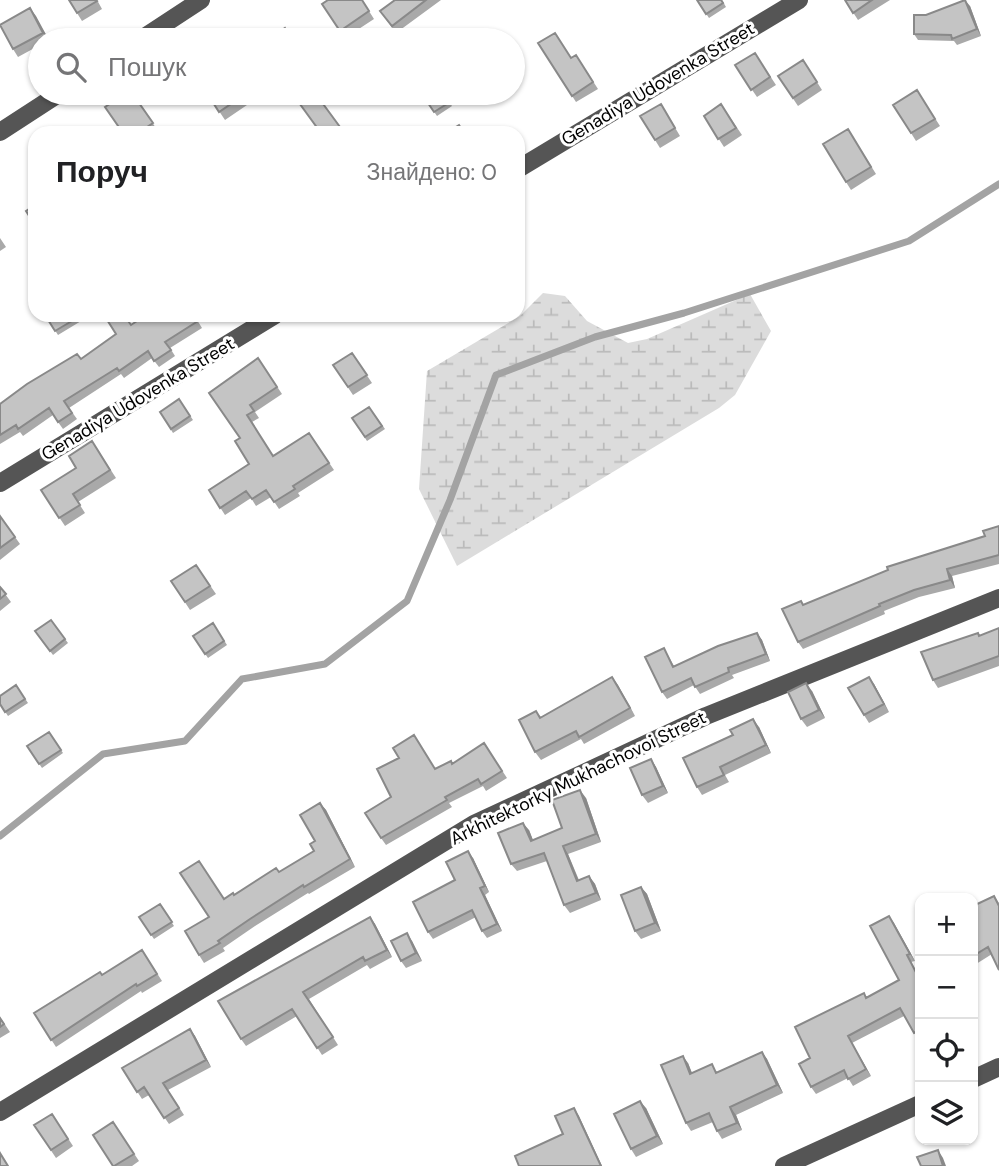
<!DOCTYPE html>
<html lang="uk">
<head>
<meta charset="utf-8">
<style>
	body { margin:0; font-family:"DM Sans",sans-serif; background:#f2f2f2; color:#202124 }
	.controls { position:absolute; right:21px; bottom:21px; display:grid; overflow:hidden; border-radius:14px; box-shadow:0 2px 5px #0004 }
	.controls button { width:63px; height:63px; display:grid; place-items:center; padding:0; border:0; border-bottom:2px solid #e0e0e0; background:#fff; color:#202124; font:35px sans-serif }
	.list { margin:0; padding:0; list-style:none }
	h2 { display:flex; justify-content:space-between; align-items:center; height:91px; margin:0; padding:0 28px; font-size:30px }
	h2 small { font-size:23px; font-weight:400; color:#757577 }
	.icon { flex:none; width:38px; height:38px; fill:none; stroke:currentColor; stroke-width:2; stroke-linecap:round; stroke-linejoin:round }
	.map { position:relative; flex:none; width:999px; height:1166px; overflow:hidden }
	.search { position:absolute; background:#fff; box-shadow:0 2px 5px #0004; left:28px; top:28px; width:497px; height:77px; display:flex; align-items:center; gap:18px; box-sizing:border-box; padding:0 24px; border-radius:38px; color:#757577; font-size:26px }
	.panel { position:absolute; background:#fff; box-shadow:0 2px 5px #0004; left:28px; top:126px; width:497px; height:196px; border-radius:21px }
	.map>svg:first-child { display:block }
	.wetland { fill:url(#wetland-marsh) }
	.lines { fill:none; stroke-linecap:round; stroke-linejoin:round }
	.stream { stroke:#a3a3a3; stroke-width:7 }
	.minor { stroke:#555; stroke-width:18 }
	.wall { fill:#a9a9a9 }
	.shaded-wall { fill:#898989 }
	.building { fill:#c4c4c4; stroke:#898989; stroke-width:2 }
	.labels { text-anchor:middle; stroke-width:6; stroke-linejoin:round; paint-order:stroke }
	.street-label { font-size:18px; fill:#000; stroke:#fff }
</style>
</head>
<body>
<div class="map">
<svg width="999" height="1166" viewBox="0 0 999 1166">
	<defs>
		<pattern id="wetland-marsh" width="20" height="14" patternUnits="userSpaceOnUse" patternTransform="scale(1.75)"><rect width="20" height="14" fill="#dcdcdc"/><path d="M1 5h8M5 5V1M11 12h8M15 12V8" fill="none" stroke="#bbb"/></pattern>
	</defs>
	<rect width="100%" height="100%" fill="#fff"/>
	<path class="wetland" d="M 543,293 L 565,296 L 587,321 L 628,343 L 647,339 L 750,294 L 771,331 L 735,395 L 719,408 L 457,566 L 419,489 L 427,371 L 520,316 Z"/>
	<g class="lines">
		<path class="stream" d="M 0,836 L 103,754 L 185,741 L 242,679 L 325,664 L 407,601 L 450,500 L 496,375 L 595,337 L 684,313 L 909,241 L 999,184"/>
		<path class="minor" d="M 140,40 L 201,0
			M 0,132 L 60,93
			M 518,169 L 799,0
			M 0,483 L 275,315
			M 973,1079 L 999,1067
			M 0,1112 L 474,824 L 706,716 L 999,598
			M 784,1166 L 920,1104"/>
	</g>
	<path class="wall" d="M 97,0 L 102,9 L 82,21 L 77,13 Z
		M 362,0 L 374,19 L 345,38 L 322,4 Z
		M 395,0 L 441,0 L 396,33 L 380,11 Z
		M 697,0 L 722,0 L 726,7 L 709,18 Z
		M 845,0 L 890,0 L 858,20 Z
		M 970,6 L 981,36 L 957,45 L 954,41 L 918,40 L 914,34 L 926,15 Z
		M 30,8 L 49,40 L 40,40 L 40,45 L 18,57 L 13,49 Z
		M 538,43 L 571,58 L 576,55 L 598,89 L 576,102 Z
		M 755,53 L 776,85 L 757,97 L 735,65 Z
		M 803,60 L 822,90 L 798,106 L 778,76 Z
		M 132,93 L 158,131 L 155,133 L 123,133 Z
		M 207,93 L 239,93 L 247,105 L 225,120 Z
		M 315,93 L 345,133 L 320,133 Z
		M 443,93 L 452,106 L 437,116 L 424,97 Z
		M 922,98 L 940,126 L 916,141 L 911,133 Z
		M 661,104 L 680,136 L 660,148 L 655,140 Z
		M 721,104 L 742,135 L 724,147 L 704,116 Z
		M 848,129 L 876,174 L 851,190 L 846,182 Z
		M 0,238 L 6,247 L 0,251 Z
		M 45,315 L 91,315 L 58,335 Z
		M 194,315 L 202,328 L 170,348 L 175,356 L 159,367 L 152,358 L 124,378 L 121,374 L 69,408 L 77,419 L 63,429 L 53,415 L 23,436 L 20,432 L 0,444 L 0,404 L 81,359 L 131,325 Z
		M 374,315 L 391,315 L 379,322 Z
		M 352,353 L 372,383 L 353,395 L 333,365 Z
		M 258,358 L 282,394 L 255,412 L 259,418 L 252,422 L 273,456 L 309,433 L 334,470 L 298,493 L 300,496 L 279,509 L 271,497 L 256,506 L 251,498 L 225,515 L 209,490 L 249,464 L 240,438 Z
		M 179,399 L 193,420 L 173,433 L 160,412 Z
		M 369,407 L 385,429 L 367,441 L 352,418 Z
		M 92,441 L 116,478 L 78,502 L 85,513 L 65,526 L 41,490 L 76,468 Z
		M 0,516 L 20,544 L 0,560 Z
		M 999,526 L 999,564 L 952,576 L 955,588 L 919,597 L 884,611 L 885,614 L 803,649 L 798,642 L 801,601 L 804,605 L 985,536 Z
		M 196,565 L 216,594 L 190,610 L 171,581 Z
		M 0,587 L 11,602 L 0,611 Z
		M 51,620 L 68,643 L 53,655 L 35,631 Z
		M 213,623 L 227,645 L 208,658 L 193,636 Z
		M 999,628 L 999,666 L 938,688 L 933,680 L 978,633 L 980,636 Z
		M 757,633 L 762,640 L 770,661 L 732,675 L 734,678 L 700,694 L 694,685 L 667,699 L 662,692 L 664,648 L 674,666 Z
		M 612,677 L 635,716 L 584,744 L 581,739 L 541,760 L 535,752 L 536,711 L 541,717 Z
		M 874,684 L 889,712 L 869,723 L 864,715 Z
		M 16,685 L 28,703 L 8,716 L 0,704 Z
		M 812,691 L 825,718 L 807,727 L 801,719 Z
		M 759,727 L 771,753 L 725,775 L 729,782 L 702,795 L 697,787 Z
		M 49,732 L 63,753 L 42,768 L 27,746 Z
		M 484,743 L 507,778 L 486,791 L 483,786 L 449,803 L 452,807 L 386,845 L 381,838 L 435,769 L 452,764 Z
		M 651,759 L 656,767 L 668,793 L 648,803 L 642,795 Z
		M 586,798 L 601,842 L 568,854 L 579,880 L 589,876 L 595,884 L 601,900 L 570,913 L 564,905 L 547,861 L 517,871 L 511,864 L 529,830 L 533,840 L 562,828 Z
		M 320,803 L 326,810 L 355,867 L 309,894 L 308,893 L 255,926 L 223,948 L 225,951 L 204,963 L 199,955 L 209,917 L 224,899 L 234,895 L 279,872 L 314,851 Z
		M 473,858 L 489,892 L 485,895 L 502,931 L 487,938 L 482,931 L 476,917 L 433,939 L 428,932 L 455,880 Z
		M 641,887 L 647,894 L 661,931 L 641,939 L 635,931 Z
		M 994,896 L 999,903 L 992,954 L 973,966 L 973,906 Z
		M 160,904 L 174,926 L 154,939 L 139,917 Z
		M 889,916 L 915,961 L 911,962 L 920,978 L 920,1040 L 919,1040 L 914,1033 L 904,1016 L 852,1043 L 871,1076 L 853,1086 L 848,1078 L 816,1094 L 811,1087 L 810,1058 L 864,993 L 867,998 L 899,980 Z
		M 370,917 L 375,924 L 392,957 L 370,969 L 367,965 L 309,999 L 338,1045 L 322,1055 L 297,1016 L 246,1046 L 241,1039 Z
		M 412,941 L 422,961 L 406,968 L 401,961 Z
		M 142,950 L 162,981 L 142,993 L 141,991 L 56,1047 L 34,1013 L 102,975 Z
		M 0,1017 L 10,1032 L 0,1038 Z
		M 190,1029 L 195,1036 L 211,1067 L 168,1090 L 184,1115 L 169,1124 L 149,1095 L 142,1099 L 122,1068 Z
		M 762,1052 L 767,1059 L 783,1093 L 736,1115 L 742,1130 L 722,1139 L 717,1131 L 713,1122 L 691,1131 L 686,1123 L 688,1063 L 692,1073 L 717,1072 Z
		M 646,1108 L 663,1144 L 636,1157 L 631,1149 Z
		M 52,1114 L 73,1146 L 56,1158 L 34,1125 Z
		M 113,1122 L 139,1161 L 132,1166 L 113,1166 Z"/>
	<path class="shaded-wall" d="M 965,0 L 970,6 L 981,36 L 977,29 Z
		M 30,8 L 36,16 L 49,40 L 43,33 Z
		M 947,569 L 952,576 L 955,588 L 950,580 Z
		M 757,633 L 762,640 L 770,661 L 766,654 Z
		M 612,677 L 618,685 L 635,716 L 630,708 Z
		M 869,677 L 874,684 L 889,712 L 884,704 Z
		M 806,683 L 812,691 L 825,718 L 819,710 Z
		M 753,719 L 759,727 L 771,753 L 766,745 Z
		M 651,759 L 656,767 L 668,793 L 663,786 Z
		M 580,790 L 586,798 L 601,842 L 596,834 Z
		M 320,803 L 326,810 L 355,867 L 350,859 Z
		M 523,823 L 529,830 L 536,848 L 531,841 Z
		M 563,846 L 568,854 L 582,889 L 577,881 Z
		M 468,851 L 473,858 L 489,892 L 485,886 Z
		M 589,876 L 595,884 L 601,900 L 596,893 Z
		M 641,887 L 647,894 L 661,931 L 655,923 Z
		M 480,888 L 485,895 L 502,931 L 497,924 Z
		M 889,916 L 894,923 L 915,961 L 910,954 Z
		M 370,917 L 375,924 L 392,957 L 387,950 Z
		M 407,933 L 412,941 L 422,961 L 416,953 Z
		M 190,1029 L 195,1036 L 211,1067 L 206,1060 Z
		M 848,1036 L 852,1043 L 871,1076 L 866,1069 Z
		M 762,1052 L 767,1059 L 783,1093 L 777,1085 Z
		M 683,1056 L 688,1063 L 695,1081 L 690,1074 Z
		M 640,1101 L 646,1108 L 663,1144 L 657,1136 Z
		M 730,1107 L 736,1115 L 742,1130 L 737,1123 Z
		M 574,1108 L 579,1116 L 602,1166 L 601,1166 Z
		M 938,1150 L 943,1158 L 946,1166 L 943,1166 Z"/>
	<path class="building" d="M 69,0 L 96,0 L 97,1 L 77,13 Z
		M 328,0 L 362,0 L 369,11 L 340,31 L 322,4 Z
		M 395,0 L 426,0 L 392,26 L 380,11 Z
		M 697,0 L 721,0 L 723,3 L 706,14 Z
		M 845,0 L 872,0 L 853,13 Z
		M 965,0 L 977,29 L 952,39 L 951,35 L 914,34 L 914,15 L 926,15 Z
		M 30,8 L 43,33 L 13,49 L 0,25 Z
		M 285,28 L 294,40 L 268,40 Z
		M 555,33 L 571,58 L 576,55 L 593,82 L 572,96 L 538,43 Z
		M 755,53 L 770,77 L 751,90 L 735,65 Z
		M 803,60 L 817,82 L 793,98 L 778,76 Z
		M 917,90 L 935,119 L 911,133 L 893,105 Z
		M 127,93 L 132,93 L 153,123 L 138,133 L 123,133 L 105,107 Z
		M 207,93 L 238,93 L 241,97 L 219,112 Z
		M 307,93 L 315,93 L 340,127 L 332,133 L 321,133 L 297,100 Z
		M 430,93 L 443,93 L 450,102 L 434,112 L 424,97 Z
		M 661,104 L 675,128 L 655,140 L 640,116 Z
		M 721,104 L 736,128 L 718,139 L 704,116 Z
		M 459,125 L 464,133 L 446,133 Z
		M 848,129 L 871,167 L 846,182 L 823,144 Z
		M 35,205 L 35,225 L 26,211 Z
		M 45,315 L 82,315 L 55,331 Z
		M 104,315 L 124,315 L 131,325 L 146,315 L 194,315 L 198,321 L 165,342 L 171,350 L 154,361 L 148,351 L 119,371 L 117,368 L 64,401 L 72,413 L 58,422 L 49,408 L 18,429 L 16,425 L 0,435 L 0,404 L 27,384 L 77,354 L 81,359 L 116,334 Z
		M 352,353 L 367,375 L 348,387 L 333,365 Z
		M 258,358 L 277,387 L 250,405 L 254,411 L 247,415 L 273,456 L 309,433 L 329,463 L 293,486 L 295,489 L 274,502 L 266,490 L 252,499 L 246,491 L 220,508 L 209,490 L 249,464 L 235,441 L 240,438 L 209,393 Z
		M 179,399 L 190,416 L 171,429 L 160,412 Z
		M 369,407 L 382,426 L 365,437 L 352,418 Z
		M 92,441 L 110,470 L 73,494 L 80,505 L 59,518 L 41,490 L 76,468 L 69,456 Z
		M 0,516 L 15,537 L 0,548 Z
		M 999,526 L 999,555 L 947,569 L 950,580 L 914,590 L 879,604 L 880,606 L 798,642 L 782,609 L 801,601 L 803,605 L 888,570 L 887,567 L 985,536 L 983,531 Z
		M 196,565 L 210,586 L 185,602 L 171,581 Z
		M 0,587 L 6,594 L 0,599 Z
		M 51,620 L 65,639 L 50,651 L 35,631 Z
		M 213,623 L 224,641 L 205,654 L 193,636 Z
		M 999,628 L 999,656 L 933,680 L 921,652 L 978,633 L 979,636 Z
		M 757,633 L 766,654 L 728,668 L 729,672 L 695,687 L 691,678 L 662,692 L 645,657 L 664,648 L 673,667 L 718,646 Z
		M 612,677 L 630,708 L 579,737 L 576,731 L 535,752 L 519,720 L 536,711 L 540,718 Z
		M 869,677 L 884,704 L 864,715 L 848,688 Z
		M 806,683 L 819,710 L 801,719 L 788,692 Z
		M 16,685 L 25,699 L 5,712 L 0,704 L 0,696 Z
		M 753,719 L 766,745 L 720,767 L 724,775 L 697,787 L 683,758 L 733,735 L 730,730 Z
		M 49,732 L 61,750 L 39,764 L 27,746 Z
		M 414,735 L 435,769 L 451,761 L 452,764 L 484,743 L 502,771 L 481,784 L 478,779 L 445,797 L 447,800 L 381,838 L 365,813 L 391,797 L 377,769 L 399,758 L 393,748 Z
		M 651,759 L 663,786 L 642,795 L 630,768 Z
		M 580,790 L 596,834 L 563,846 L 577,881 L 589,876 L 596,893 L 564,905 L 544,853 L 511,864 L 498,833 L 523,823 L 531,841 L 562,828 L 552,800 Z
		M 320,803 L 350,859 L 304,887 L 303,885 L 250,919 L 218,941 L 220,943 L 199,955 L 185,931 L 209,917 L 180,873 L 199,861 L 224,899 L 233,893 L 234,895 L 276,868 L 279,872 L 314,851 L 310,844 L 315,841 L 300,815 Z
		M 468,851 L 485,886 L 480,888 L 497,924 L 482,931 L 472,910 L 428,932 L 413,902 L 455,880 L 446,862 Z
		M 641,887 L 655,923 L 635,931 L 621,895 Z
		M 994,896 L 999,906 L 999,970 L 988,947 L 973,956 L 973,906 Z
		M 160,904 L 172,922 L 151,935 L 139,917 Z
		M 889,916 L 910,954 L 907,955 L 920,980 L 920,1030 L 914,1033 L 900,1008 L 848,1036 L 866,1069 L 848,1079 L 844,1070 L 811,1087 L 799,1064 L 810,1058 L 795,1027 L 864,993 L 866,998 L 899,980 L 870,926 Z
		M 370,917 L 387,950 L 365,961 L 363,957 L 303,992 L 333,1037 L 317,1048 L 292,1009 L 241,1039 L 218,1001 Z
		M 407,933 L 416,953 L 401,961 L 391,941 Z
		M 142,950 L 157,974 L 137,986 L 136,984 L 51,1040 L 34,1013 L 100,972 L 102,975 Z
		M 0,1018 L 4,1024 L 0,1027 Z
		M 190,1029 L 206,1060 L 163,1083 L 179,1108 L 164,1118 L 144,1087 L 137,1092 L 122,1068 Z
		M 762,1052 L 777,1085 L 730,1107 L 737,1123 L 717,1131 L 709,1113 L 686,1123 L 661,1065 L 683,1056 L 690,1074 L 712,1064 L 716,1073 Z
		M 640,1101 L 657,1136 L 631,1149 L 614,1114 Z
		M 574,1108 L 601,1166 L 519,1166 L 515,1156 L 563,1134 L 555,1116 Z
		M 52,1114 L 68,1139 L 51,1150 L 34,1125 Z
		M 113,1122 L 134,1154 L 114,1166 L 113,1166 L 93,1135 Z
		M 938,1150 L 943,1166 L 921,1166 L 917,1157 Z
		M 0,1153 L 8,1166 L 0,1166 Z"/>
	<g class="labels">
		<g class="street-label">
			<text transform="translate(658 84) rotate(-31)" y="6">Genadiya Udovenka Street</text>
			<text transform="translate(138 399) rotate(-31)" y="6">Genadiya Udovenka Street</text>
			<text transform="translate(578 778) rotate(-26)" y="6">Arkhitektorky Mukhachovoi Street</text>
		</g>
	</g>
</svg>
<div class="controls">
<button>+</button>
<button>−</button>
<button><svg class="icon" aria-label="locate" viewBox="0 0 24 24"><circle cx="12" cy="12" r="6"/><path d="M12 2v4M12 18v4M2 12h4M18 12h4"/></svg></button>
<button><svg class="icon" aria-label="layers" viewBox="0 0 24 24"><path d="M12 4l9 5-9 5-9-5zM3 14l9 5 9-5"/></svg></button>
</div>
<div class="search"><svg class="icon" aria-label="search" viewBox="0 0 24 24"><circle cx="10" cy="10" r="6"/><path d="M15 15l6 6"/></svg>Пошук</div>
<section class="panel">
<h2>Поруч<small>Знайдено: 0</small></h2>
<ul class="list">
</ul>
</section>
</div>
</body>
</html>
